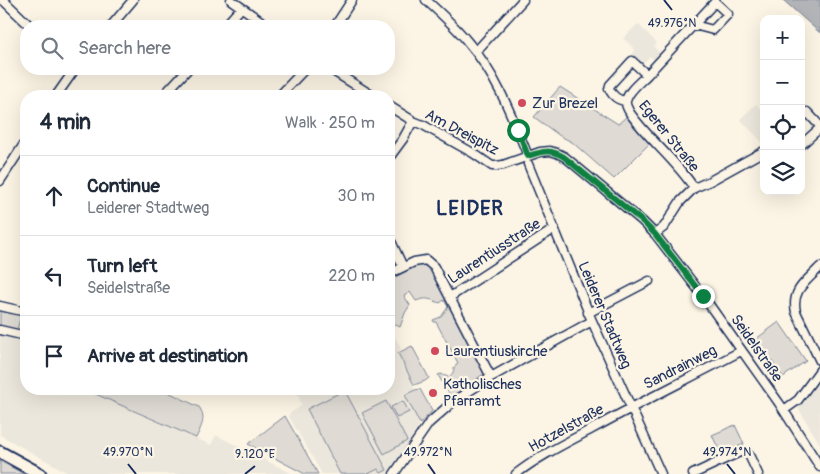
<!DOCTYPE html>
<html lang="en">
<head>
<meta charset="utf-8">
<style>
	body { margin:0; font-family:Pangolin,sans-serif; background:#f6f6f7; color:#1f2937 }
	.controls { position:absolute; right:15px; top:15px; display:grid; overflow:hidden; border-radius:10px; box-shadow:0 5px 20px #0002 }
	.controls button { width:45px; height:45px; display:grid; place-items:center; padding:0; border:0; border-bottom:1px solid #e0e1e3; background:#fff; color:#1f2937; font:25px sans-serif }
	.stop { position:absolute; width:15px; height:15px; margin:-11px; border:4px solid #0b8043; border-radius:50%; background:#fff }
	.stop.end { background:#0b8043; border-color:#fff; box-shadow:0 1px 5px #0008 }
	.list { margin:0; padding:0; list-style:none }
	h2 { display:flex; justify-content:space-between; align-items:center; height:65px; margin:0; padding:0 20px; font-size:21px }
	h2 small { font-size:16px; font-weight:400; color:#747a83 }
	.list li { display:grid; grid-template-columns:32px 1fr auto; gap:15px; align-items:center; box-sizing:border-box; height:80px; padding:0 20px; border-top:1px solid #e0e1e3 }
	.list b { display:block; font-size:19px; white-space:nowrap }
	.list p { margin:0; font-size:16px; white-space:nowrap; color:#747a83 }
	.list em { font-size:16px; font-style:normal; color:#747a83 }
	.icon { flex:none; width:28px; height:28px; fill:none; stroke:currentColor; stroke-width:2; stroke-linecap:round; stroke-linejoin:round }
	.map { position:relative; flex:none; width:820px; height:474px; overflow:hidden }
	.search { position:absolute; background:#fff; box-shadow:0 5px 20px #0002; left:20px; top:20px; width:375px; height:55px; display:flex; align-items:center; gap:12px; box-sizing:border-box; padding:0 18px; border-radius:20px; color:#747a83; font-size:19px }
	.panel { position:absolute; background:#fff; box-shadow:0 5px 20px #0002; left:20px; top:90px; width:375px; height:305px; border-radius:20px }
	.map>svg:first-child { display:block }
	.built { fill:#ece7dc }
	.green { fill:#dfdbd4; stroke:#7d8599 }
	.water { fill:#b2b4b8; stroke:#767f94 }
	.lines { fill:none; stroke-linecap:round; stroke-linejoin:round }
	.street-casing { stroke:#1b2f5e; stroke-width:11 }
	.primary-casing { stroke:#1b2f5e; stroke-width:15 }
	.street { stroke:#fcf5e5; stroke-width:8 }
	.primary { stroke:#fcf5e5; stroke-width:11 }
	.route { stroke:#0b8043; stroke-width:6 }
	.ticks { fill:none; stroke:#1b2f5e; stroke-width:2 }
	.poi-dot { fill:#d1495b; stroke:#fcf5e5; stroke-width:2 }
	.labels { text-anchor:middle; stroke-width:4.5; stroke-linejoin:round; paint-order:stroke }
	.poi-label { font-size:15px; fill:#1b2f5e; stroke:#fcf5e5; text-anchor:start }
	.street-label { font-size:15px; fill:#1b2f5e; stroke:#fcf5e5 }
	.district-label { font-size:20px; font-weight:bold; letter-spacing:1px; fill:#1b2f5e; stroke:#fcf5e5 }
	.ticks-label { font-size:12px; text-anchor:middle; fill:#1b2f5e; stroke:#fcf5e5; stroke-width:4.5; stroke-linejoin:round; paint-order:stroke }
</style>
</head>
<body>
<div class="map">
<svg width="820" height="474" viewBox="0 0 820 474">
	<rect width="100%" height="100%" fill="#fcf5e5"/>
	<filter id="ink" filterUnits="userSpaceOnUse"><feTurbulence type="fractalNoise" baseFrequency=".02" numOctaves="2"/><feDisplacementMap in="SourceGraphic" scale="10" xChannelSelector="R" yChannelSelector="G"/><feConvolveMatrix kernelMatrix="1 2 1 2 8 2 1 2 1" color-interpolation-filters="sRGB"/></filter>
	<g filter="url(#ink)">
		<path class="built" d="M 638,24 L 657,43 L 654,47 L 660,53 L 654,60 L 650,56 L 642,65 L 632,55 L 635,50 L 623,38 Z
			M 756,104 L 764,112 L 763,143 L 740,119 Z
			M 0,309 L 26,315 L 26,389 L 84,389 L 211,445 L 216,435 L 293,474 L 70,474 L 0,435 Z
			M 389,326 L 401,348 L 398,353 L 412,382 L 411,383 L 415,390 L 405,395 L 420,424 L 388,474 L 322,474 L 288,415 L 302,405 L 295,389 L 389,389 Z
			M 820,379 L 820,444 L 796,405 Z"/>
		<path class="green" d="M 560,87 L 618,124 L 626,117 L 650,143 L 614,179 L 572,142 L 560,136 L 534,117 Z
			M 417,265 L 426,266 L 430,269 L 485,373 L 451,397 L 438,375 L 441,374 L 448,377 C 452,375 454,372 454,367 L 457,365 L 458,363 L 436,322 L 434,322 L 433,320 L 441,317 L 448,307 L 444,300 L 440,303 C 429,299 427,297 416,301 L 410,292 L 404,296 L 410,305 L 405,313 L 400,327 L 394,324 L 393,319 L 389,316 L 390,312 L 389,311 L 389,304 L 391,300 L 389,298 L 389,280 Z
			M 0,311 L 21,315 L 17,330 L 0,326 Z
			M 779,322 L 806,361 L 783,377 L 756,339 Z
			M 412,346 L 429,378 L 425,381 L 414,385 L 398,353 Z
			M 84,389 L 162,389 L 199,407 C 207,418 201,427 196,438 Z
			M 337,389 L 344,389 L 387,470 L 381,473 L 378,469 L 368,474 L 340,474 L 307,409 L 339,393 Z
			M 420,389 L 432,411 L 420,424 L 405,395 L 415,390 Z
			M 386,401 L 407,441 L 384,454 L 362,413 Z
			M 403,401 L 409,412 L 397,418 L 391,407 Z
			M 285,416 L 318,474 L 305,474 L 248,444 Z
			M 735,425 L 744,444 L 721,454 L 712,435 Z
			M 0,461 L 24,474 L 0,474 Z"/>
		<path class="water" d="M 783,0 L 820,0 L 820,33 Z"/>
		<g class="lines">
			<g class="street-casing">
				<path id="street" d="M 3,0 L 30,26
					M 231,0 L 268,26
					M 426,0 C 440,13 455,26 467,41 C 496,74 512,116 528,156
					M 111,26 L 133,0
					M 225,26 L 241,8
					M 335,26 L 352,0
					M 475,51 L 480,47 L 523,0
					M 330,69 L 373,96
					M 647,75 L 715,2 L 728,14 L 713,30 L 694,25
					M 56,96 L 75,69
					M 163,96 L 188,69
					M 279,96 L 305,69
					M 626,101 C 617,100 613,96 609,89 L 610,85 L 632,61 L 647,75 C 640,82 628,91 626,101 C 625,105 628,109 630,113 C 649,140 676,160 694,188
					M 389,106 L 413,121 L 423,125 L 473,153 L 492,166 L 496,166 L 503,165 L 540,152 L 550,151 L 557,153 L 565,157 L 624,206 L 642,221 L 655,234 L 703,296 L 779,403 L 820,467
					M 801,117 L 807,112 L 820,126
					M 801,145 L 820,128
					M 389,158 L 403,139 L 413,121
					M 528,164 L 592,321 L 661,474
					M 0,181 L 26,141
					M 655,234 L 664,227 L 680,202 L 694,188 L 710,181 L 764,151
					M 389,237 L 403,267
					M 820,267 C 806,282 791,290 796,312 L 820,361
					M 389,274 L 414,262 L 426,260 L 434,267 L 491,377
					M 450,297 L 554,229
					M 0,306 L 26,312
					M 588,313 L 649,281
					M 0,330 L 26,336
					M 784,410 L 798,400 L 820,370
					M 394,474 L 429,423 L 454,401 L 491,377 L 592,321
					M 516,474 C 539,456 566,443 592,429 C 641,402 692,377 741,351
					M 693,474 L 740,452 L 744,452 L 749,455 L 758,474"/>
			</g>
			<g class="primary-casing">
				<path id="primary" d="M 0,452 L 40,474"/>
			</g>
			<use href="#street" class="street"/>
			<use href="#primary" class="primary"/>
		</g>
	</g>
	<g class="lines" filter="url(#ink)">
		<path class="route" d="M 518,130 L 528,156 C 543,151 550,149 564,157 L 642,221 L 655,234 L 703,296"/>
	</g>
	<path class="ticks" d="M 664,0 L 672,10M 128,464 L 136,474M 428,464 L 435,474M 727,464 L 735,474M 245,474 L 255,466"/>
	<g class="poi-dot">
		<circle cx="522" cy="103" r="5"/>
		<circle cx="435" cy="351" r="5"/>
		<circle cx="433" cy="393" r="5"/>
	</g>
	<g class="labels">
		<g class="poi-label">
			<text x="532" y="108">Zur Brezel</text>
			<text x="445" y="356">Laurentiuskirche</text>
			<text x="443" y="389">Katholisches<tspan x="443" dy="17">Pfarramt</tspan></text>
		</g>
		<g class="street-label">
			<text transform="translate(462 132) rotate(28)" y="5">Am Dreispitz</text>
			<text transform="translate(669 136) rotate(51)" y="5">Egerer Straße</text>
			<text transform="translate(494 251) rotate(-33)" y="5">Laurentiusstraße</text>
			<text transform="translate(605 315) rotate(67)" y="5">Leiderer Stadtweg</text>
			<text transform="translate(757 348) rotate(55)" y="5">Seidelstraße</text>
			<text transform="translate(680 367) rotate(-27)" y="5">Sandrainweg</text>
			<text transform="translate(566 428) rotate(-29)" y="5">Hotzelstraße</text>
		</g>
		<g class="district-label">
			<text x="470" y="215">LEIDER</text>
		</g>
	</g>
	<g class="ticks-label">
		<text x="672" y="27">49.976°N</text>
		<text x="128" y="456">49.970°N</text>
		<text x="428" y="456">49.972°N</text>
		<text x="727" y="456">49.974°N</text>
		<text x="255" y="458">9.120°E</text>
	</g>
</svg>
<div class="controls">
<button>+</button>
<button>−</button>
<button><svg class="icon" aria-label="locate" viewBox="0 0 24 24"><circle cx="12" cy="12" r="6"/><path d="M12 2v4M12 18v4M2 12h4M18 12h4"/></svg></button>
<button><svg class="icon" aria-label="layers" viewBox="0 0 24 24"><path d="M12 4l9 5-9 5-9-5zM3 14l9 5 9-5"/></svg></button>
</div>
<div class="stop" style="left:518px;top:130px"></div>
<div class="stop end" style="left:703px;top:296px"></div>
<div class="search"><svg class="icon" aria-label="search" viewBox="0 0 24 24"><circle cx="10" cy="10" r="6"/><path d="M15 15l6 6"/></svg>Search here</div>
<section class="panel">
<h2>4 min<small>Walk · 250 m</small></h2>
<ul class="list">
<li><svg class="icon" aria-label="ahead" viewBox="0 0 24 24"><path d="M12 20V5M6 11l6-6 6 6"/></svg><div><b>Continue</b><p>Leiderer Stadtweg</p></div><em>30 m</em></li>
<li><svg class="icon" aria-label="left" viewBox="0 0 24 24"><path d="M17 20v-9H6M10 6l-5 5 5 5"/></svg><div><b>Turn left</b><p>Seidelstraße</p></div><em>220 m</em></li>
<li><svg class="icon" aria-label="arrive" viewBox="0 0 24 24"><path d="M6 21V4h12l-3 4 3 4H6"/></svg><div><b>Arrive at destination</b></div></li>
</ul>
</section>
</div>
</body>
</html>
